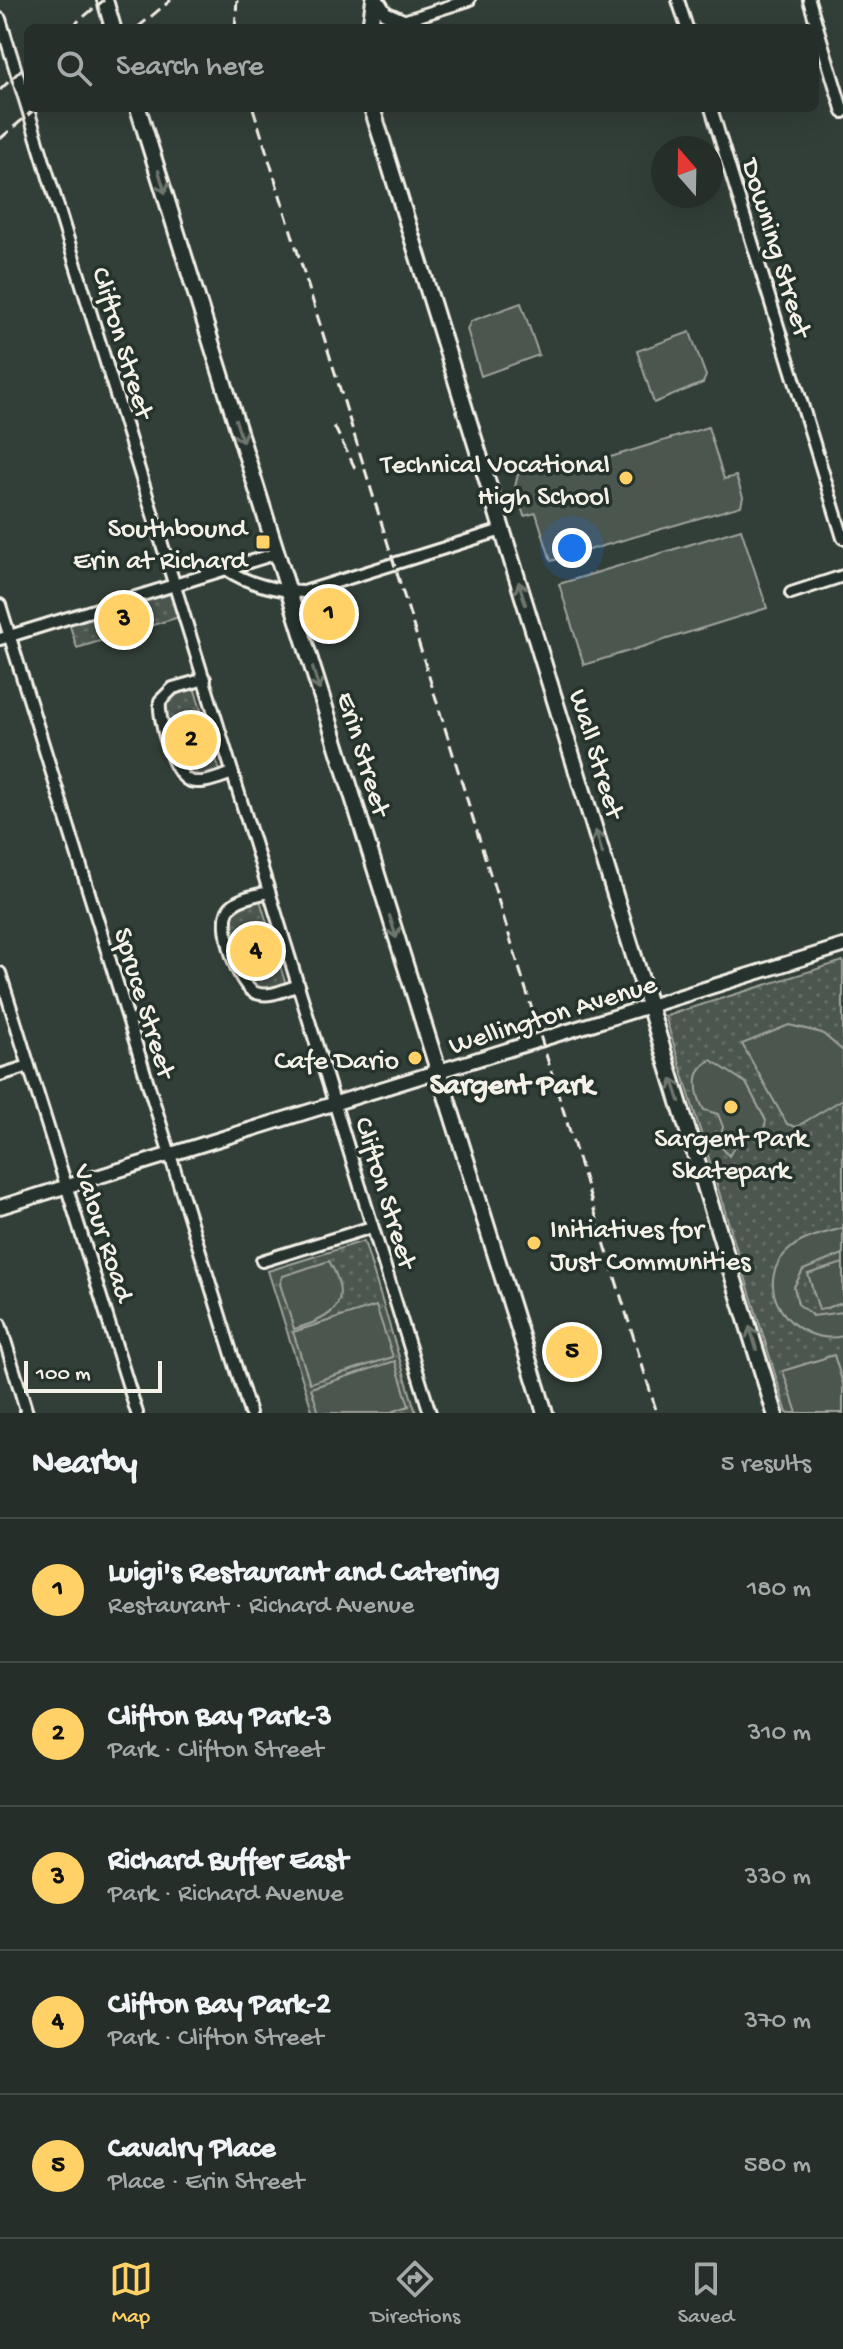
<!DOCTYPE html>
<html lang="en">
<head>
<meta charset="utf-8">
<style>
	body { margin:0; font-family:"Gochi Hand",sans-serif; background:#323a36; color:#f1f3f6 }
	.compass { position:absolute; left:651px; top:136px; width:72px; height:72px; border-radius:50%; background:#262e2a; box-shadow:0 8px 32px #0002; rotate:340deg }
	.scale { position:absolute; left:24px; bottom:20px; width:138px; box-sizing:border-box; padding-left:8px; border:4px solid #f4f1e8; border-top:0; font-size:22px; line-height:28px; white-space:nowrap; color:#f4f1e8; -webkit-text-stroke:6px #26332d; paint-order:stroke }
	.you { position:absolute; left:572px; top:548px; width:28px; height:28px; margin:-20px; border:6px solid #fff; border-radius:50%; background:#1a73e8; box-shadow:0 0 0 12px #1a73e833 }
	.badge { display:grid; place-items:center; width:52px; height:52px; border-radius:50%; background:#ffd166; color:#111; font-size:26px; font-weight:700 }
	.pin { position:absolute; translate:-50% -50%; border:4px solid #fff; box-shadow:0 2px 8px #0006 }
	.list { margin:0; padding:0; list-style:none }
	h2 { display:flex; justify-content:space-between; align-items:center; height:104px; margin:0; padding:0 32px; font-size:34px }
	h2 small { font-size:26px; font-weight:400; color:#a4a8a8 }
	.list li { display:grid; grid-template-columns:52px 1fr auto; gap:24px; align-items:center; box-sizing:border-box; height:144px; padding:0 32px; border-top:2px solid #424a47 }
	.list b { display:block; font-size:30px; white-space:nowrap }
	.list p { margin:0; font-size:26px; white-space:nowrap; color:#a4a8a8 }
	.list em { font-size:26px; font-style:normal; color:#a4a8a8 }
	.icon { flex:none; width:44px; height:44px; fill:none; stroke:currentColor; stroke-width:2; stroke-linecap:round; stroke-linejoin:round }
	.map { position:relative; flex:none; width:843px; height:1413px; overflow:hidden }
	.search { position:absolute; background:#262e2a; box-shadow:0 8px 32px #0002; left:24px; right:24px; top:24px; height:88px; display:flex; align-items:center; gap:20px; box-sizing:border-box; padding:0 28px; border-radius:12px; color:#a4a8a8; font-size:30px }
	.sheet { height:824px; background:#262e2a }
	nav { display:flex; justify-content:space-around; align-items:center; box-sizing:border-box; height:112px; border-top:2px solid #424a47; background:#262e2a; font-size:22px; color:#a4a8a8 }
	nav a { display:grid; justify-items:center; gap:4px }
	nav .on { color:#ffd166 }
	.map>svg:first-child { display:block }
	.park { fill:url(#park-dots); stroke:#a0a49c; stroke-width:2 }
	.garden { fill:#4c564f; stroke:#a0a49c; stroke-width:2 }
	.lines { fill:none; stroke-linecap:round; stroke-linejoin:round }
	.minor-casing { stroke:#f4f1e8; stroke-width:16 }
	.tertiary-casing { stroke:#f4f1e8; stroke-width:18 }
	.secondary-casing { stroke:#f4f1e8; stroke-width:20 }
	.minor { stroke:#26332d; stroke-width:10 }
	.tertiary { stroke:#26332d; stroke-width:12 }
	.secondary { stroke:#26332d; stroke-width:14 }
	.rail { stroke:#f4f1e8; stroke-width:3; stroke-dasharray:12 6; stroke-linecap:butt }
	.oneway { stroke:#6e766e }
	.poi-dot { fill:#ffd166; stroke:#26332d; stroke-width:3 }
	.labels { text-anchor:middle; stroke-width:7; stroke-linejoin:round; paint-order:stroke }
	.street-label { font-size:28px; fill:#f4f1e8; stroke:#26332d }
	.poi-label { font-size:28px; fill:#f4f1e8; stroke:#26332d; text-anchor:end }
	.neighbourhood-label { font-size:30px; font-weight:bold; fill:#f4f1e8; stroke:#26332d }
</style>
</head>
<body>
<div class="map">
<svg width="843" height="1413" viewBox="0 0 843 1413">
	<defs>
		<pattern id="park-dots" width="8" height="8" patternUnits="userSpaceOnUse" patternTransform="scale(2)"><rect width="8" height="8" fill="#4c564f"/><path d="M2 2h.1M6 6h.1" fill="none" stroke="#666f68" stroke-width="1.8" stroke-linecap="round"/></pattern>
	</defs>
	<rect width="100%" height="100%" fill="#323e38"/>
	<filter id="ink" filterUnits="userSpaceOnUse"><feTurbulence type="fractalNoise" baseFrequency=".0125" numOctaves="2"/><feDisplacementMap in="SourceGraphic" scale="16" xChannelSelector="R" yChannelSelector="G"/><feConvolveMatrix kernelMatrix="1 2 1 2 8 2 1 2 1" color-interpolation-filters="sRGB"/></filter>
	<g filter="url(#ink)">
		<path class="park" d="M 171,591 L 179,617 L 77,648 L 69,623 Z
			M 194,687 L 220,772 L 195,778 C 175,770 157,718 167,699 Z
			M 260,900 L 286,985 C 277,988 263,994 254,988 C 238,977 225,925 236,909 Z
			M 843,961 L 843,1413 L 787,1413 L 665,1016 Z
			M 364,1241 L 416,1413 L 313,1413 L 268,1271 Z"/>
		<path class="garden" d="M 521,303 L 539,355 L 481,376 L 467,329 L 471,321 Z
			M 690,332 L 706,376 L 703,383 L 654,403 L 637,351 Z
			M 708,427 L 724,479 L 736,476 L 743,497 L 741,506 L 551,561 L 536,513 L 524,516 L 515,487 L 518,474 L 558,461 L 562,472 Z
			M 741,529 L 767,608 L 584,665 L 559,584 Z
			M 789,1025 L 822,1033 L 843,1051 L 843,1099 L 796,1127 L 787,1124 L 742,1044 Z
			M 711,1060 L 746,1083 L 766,1121 L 764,1129 L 734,1147 L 729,1156 L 719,1144 L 723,1127 L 718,1114 L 704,1110 C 695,1093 691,1070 711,1060 Z
			M 843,1228 L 843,1254 L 803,1270 L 794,1287 L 798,1304 L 813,1316 L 843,1312 L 843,1336 C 793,1348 746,1285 791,1248 C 805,1237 826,1233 843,1228 Z
			M 329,1261 C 354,1303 334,1318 294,1329 L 280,1284 L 283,1276 Z
			M 843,1263 L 843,1303 L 819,1310 L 808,1274 Z
			M 376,1306 L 393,1357 L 310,1383 L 293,1332 Z
			M 834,1355 L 843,1384 L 843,1413 L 797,1413 L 783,1371 Z
			M 395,1361 L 409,1406 L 388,1413 L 319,1413 L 311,1388 Z"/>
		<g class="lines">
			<g class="minor-casing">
				<path id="minor" d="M 678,0 L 687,28
					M 809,0 L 843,112
					M 0,19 L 430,1413
					M 403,21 L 469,0
					M 711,108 L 843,538
					M 226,569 C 247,584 278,591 304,592 L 502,530
					M 791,593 L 843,576
					M 0,605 L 250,1413
					M 0,639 L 278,553
					M 205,679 L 173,688 L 160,701 C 158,718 172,775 190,781 C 203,785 220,777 233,773
					M 269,892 C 257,895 236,898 229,909 C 218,924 238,988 256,993 C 270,998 286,989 299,985
					M 0,973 L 137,1413
					M 0,1075 L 29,1066
					M 262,1261 L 372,1227
					M 0,1324 L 27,1413"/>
			</g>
			<g class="tertiary-casing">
				<path id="tertiary" d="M 377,0 L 385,13 L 403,21
					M 0,1207 L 843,946"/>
			</g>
			<g class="secondary-casing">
				<path id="secondary" d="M 105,0 L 113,28
					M 370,28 L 374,0
					M 138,108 L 545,1413
					M 372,108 L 775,1413"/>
			</g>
			<use href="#minor" class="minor"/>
			<use href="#tertiary" class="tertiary"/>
			<use href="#secondary" class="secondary"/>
			<path class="rail" d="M 70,28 L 104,0
				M 137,28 L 171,0
				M 235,28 L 237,0
				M 0,90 L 28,63
				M 253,108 L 657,1413
				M 0,139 L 36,108
				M 334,426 L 355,468"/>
		</g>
		<defs><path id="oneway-shaft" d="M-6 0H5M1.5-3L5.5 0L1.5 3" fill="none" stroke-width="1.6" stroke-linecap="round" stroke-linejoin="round" transform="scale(2)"/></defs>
		<g class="oneway">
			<use href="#oneway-shaft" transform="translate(162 182) rotate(73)"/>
			<use href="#oneway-shaft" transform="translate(239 431) rotate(73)"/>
			<use href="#oneway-shaft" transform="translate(522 593) rotate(-107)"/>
			<use href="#oneway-shaft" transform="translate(316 679) rotate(73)"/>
			<use href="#oneway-shaft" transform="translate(599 842) rotate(-107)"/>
			<use href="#oneway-shaft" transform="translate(393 927) rotate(73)"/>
			<use href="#oneway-shaft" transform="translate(676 1090) rotate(-108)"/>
			<use href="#oneway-shaft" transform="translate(753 1338) rotate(-107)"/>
		</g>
	</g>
	<g class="poi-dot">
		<circle cx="626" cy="478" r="8"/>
		<rect x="255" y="534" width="16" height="16" rx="4"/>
		<circle cx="415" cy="1058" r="8"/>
		<circle cx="731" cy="1107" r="8"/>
		<circle cx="534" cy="1243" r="8"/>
	</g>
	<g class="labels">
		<g class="street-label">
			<text transform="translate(779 247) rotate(73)" y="10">Downing Street</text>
			<text transform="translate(125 342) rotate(73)" y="10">Clifton Street</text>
			<text transform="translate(366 753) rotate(73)" y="10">Erin Street</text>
			<text transform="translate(599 753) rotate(73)" y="10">Wall Street</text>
			<text transform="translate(147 1002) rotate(73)" y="10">Spruce Street</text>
			<text transform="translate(552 1012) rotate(-17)" y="10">Wellington Avenue</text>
			<text transform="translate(388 1192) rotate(73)" y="10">Clifton Street</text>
			<text transform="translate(106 1232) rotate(72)" y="10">Valour Road</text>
		</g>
		<g class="poi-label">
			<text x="610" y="472">Technical Vocational<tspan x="610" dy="32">High School</tspan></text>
			<text x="247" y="536">Southbound<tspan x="247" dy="32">Erin at Richard</tspan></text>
			<text x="399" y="1068">Cafe Dario</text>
			<text x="731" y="1146" text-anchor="middle">Sargent Park<tspan x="731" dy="32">Skatepark</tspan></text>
			<text x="550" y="1237" text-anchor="start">Initiatives for<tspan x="550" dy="32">Just Communities</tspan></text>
		</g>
		<g class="neighbourhood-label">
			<text x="512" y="1093">Sargent Park</text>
		</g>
	</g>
</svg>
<svg class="compass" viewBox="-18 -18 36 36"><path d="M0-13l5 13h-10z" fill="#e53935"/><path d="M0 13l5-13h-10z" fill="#a4a8a8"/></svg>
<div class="scale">100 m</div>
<div class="you"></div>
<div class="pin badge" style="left:329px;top:614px">1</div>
<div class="pin badge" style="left:191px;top:740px">2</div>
<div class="pin badge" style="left:124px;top:620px">3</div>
<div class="pin badge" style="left:256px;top:951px">4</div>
<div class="pin badge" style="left:572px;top:1352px">5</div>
<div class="search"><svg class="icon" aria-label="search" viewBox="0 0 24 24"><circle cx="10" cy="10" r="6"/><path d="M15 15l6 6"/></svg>Search here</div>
</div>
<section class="sheet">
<h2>Nearby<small>5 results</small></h2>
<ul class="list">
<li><span class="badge">1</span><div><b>Luigi's Restaurant and Catering</b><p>Restaurant · Richard Avenue</p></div><em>180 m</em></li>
<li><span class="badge">2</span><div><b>Clifton Bay Park-3</b><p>Park · Clifton Street</p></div><em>310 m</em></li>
<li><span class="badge">3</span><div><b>Richard Buffer East</b><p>Park · Richard Avenue</p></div><em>330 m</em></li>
<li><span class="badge">4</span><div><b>Clifton Bay Park-2</b><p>Park · Clifton Street</p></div><em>370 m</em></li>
<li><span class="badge">5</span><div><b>Cavalry Place</b><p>Place · Erin Street</p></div><em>580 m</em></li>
</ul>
</section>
<nav>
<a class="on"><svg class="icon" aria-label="map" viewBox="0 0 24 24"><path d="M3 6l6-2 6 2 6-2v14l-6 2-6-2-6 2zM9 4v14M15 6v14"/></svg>Map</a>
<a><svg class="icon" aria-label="directions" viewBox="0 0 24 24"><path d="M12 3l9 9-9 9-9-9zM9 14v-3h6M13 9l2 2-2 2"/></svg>Directions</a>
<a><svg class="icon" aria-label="saved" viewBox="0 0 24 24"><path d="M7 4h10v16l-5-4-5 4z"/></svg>Saved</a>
</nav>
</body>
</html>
